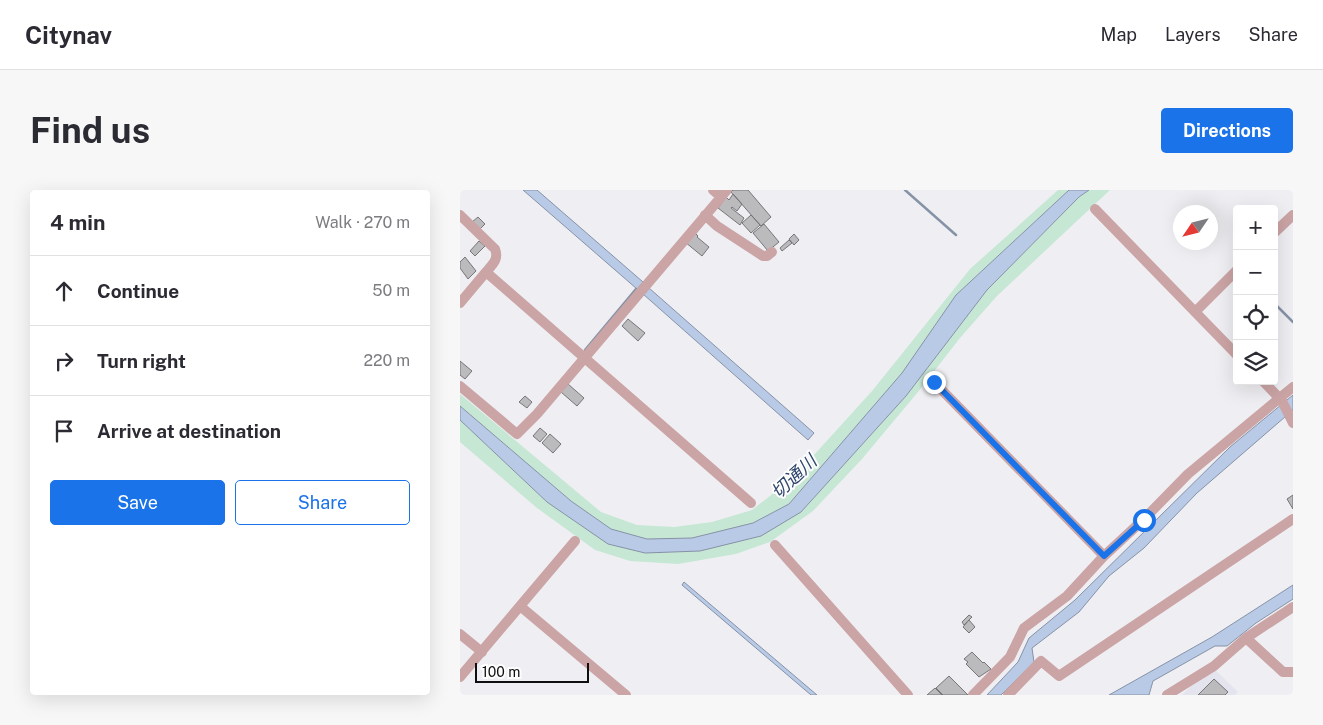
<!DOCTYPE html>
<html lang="en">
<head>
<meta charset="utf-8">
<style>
	body { margin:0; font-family:"Public Sans","Noto Sans JP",sans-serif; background:#f7f7f7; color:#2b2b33 }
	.controls { position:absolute; right:15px; top:15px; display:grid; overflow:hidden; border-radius:5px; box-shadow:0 5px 20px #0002 }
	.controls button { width:45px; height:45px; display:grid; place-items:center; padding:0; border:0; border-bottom:1px solid #e1e1e2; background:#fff; color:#2b2b33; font:25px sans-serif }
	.compass { position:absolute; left:713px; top:15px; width:45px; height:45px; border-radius:50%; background:#fff; box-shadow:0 5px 20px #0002; rotate:235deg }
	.scale { position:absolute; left:15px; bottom:12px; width:114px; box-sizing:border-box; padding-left:5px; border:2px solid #0f0f10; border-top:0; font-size:14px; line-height:18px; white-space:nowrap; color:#0f0f10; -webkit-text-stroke:4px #fdfdfe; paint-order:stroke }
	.stop { position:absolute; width:15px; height:15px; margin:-11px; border:4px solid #1a73e8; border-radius:50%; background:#fff }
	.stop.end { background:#1a73e8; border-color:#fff; box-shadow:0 1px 5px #0008 }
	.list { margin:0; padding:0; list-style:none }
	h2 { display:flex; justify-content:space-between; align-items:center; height:65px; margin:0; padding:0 20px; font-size:21px }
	h2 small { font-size:16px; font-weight:400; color:#7c7c81 }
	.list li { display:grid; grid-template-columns:32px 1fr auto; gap:15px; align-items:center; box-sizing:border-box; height:70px; padding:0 20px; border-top:1px solid #e1e1e2 }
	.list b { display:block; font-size:19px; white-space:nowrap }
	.list em { font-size:16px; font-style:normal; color:#7c7c81 }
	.actions { display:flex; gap:10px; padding:15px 20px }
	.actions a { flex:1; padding:11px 0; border:1px solid #1a73e8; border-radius:5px; text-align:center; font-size:18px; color:#1a73e8 }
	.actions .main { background:#1a73e8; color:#fff }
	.icon { flex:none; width:28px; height:28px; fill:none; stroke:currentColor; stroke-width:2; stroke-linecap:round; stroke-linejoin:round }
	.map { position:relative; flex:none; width:833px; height:505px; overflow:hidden; border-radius:5px }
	header { display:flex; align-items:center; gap:30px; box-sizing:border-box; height:70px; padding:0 25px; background:#fff; border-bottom:1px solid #e1e1e2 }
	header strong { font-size:24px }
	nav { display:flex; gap:28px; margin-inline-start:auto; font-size:18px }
	.intro { display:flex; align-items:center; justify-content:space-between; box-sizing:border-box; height:120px; padding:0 30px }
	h1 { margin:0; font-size:35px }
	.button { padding:12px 22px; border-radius:5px; background:#1a73e8; color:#fff; font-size:18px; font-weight:700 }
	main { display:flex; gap:30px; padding:0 30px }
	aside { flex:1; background:#fff; border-radius:5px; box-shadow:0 5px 20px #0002 }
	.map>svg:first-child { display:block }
	.built { fill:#e4e4ef }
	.green { fill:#c7e7d5 }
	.water { fill:#b9cae6; stroke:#8692a6 }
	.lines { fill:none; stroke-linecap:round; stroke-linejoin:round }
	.stream { stroke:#8692a6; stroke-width:2.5 }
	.building { fill:#bbbabd; stroke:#777578 }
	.minor { stroke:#cba4a5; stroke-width:10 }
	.route { stroke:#1a73e8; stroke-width:6 }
	.labels { text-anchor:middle; stroke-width:4; stroke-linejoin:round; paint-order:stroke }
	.water-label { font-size:18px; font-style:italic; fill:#2e456c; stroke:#fdfdfe }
</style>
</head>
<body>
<header>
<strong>Citynav</strong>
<nav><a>Map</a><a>Layers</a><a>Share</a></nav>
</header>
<div class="intro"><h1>Find us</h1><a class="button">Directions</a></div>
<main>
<aside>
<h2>4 min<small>Walk · 270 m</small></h2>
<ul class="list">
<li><svg class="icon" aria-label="ahead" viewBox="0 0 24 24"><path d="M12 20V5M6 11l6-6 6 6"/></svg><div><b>Continue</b></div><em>50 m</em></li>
<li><svg class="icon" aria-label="right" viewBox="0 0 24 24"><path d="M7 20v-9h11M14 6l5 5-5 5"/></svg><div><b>Turn right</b></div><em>220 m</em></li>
<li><svg class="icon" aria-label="arrive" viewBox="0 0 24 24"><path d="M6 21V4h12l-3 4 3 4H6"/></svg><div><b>Arrive at destination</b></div></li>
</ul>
<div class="actions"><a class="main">Save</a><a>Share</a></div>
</aside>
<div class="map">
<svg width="833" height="505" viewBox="0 0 833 505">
	<rect width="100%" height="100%" fill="#efeff3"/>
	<path class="built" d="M 755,480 L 778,502 L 775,505 L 722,505 L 731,496 Z"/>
	<path class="green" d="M 598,0 L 609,0 L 496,105 L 442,183 L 329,314 L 293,333 L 232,348 L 187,349 L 151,339 L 111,311 L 0,216 L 0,204 L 141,322 L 177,335 L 214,337 L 252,332 L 292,320 L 334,287 L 412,201 L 510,79 Z
		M 629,0 L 650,0 L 537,106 L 500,148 L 458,202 L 402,269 L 353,321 L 310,352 L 276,364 L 218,374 L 170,371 L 135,360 L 77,318 L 0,252 L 0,230 L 87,312 L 185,363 L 341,322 L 446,206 L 527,100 L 619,7 Z"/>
	<path class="water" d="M 63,0 L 77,0 L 183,92 L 177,99 Z
		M 609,0 L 629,0 L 619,7 L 527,100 L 446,206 L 341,322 L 301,346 L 240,361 L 185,363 L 148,354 L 87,312 L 0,230 L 0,216 L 111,311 L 151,339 L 187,349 L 232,348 L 293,333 L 329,314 L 442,183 L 496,105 Z
		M 189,98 L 354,243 L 348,250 L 183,104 Z
		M 833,205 L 833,220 L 737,303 L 684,358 L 649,386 L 619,422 L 572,458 L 574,472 L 541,505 L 527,505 L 558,472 L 569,448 L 615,410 L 770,257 Z
		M 224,392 L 357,505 L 351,505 L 222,395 Z
		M 833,395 L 833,409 L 796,433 L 767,456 L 755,456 L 693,491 L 689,505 L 649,505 L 752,447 Z"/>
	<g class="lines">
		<path class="stream" d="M 445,0 L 496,45
			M 814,113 L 833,132
			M 125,160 L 176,99"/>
	</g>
	<path class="building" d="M 273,0 L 288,0 L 311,27 L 301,36 L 271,2 Z
		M 273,4 L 282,14 L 277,21 L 272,17 L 271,18 L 284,28 L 280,35 L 258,18 L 266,7 L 269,10 Z
		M 291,25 L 300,35 L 291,43 L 282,33 Z
		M 18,27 L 25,34 L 20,39 L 12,32 Z
		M 304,34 L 319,52 L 308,61 L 293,43 Z
		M 234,42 L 238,46 L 237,47 L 249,57 L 242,66 L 225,52 Z
		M 334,44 L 339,50 L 334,55 L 329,49 Z
		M 329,50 L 332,53 L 322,61 L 320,58 Z
		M 19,51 L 25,56 L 15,66 L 10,61 Z
		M 5,67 L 16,81 L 8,89 L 0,78 L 0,72 Z
		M 168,129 L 185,143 L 178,151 L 162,136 Z
		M 0,171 L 12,181 L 5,189 L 0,185 Z
		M 108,194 L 124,208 L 117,216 L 101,202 Z
		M 65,206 L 72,212 L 67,218 L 59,212 Z
		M 80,238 L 87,244 L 80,252 L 73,246 Z
		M 90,244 L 101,254 L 93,263 L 82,253 Z
		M 833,305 L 833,319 L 827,309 Z
		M 509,425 L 512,427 L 504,435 L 502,432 Z
		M 509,430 L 515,437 L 509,443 L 503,437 Z
		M 512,462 L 523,473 L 524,472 L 531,479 L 519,487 L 506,474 L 508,472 L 504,469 Z
		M 489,486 L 508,505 L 483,505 L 476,498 Z
		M 754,489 L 768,502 L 765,505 L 738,505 Z
		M 475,498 L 482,505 L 467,505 Z"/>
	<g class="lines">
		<path class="minor" d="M 253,0 L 261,7
			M 635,19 L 777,165
			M 0,25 L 35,59 C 39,69 33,74 26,82
			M 245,25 L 257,36 L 303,66 L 307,66 L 312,62
			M 814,43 L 833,25
			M 0,113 L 26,82 L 291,313
			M 735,122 L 777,80
			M 803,191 L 822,211 L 833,233
			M 474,192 L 644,366
			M 0,196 L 57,244 L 77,224 L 267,0
			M 315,355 L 448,505
			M 60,416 L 166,505
			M 0,444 L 22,462
			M 786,448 L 823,482 L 833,482
			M 0,487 L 115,351
			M 513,505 L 550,467 L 564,438 L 607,406 L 644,366 L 684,329 L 728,284 L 833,197
			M 548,505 L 581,471 L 599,486 L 833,329
			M 707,505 L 754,476 L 786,448 L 833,417"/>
	</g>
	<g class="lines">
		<path class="route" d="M 474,192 L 644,366 L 684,330"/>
	</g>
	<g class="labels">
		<g class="water-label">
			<text transform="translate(334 287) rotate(-43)" y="6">切通川</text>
		</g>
	</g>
</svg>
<div class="controls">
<button>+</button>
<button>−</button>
<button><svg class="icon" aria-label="locate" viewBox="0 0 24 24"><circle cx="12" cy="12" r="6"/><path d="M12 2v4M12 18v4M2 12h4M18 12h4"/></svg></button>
<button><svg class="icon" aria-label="layers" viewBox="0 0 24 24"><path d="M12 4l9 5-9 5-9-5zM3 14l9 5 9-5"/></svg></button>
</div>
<svg class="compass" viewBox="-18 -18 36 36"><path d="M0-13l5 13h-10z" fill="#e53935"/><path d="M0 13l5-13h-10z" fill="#7c7c81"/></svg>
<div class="scale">100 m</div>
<div class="stop" style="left:684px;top:330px"></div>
<div class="stop end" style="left:474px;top:192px"></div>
</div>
</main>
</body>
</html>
